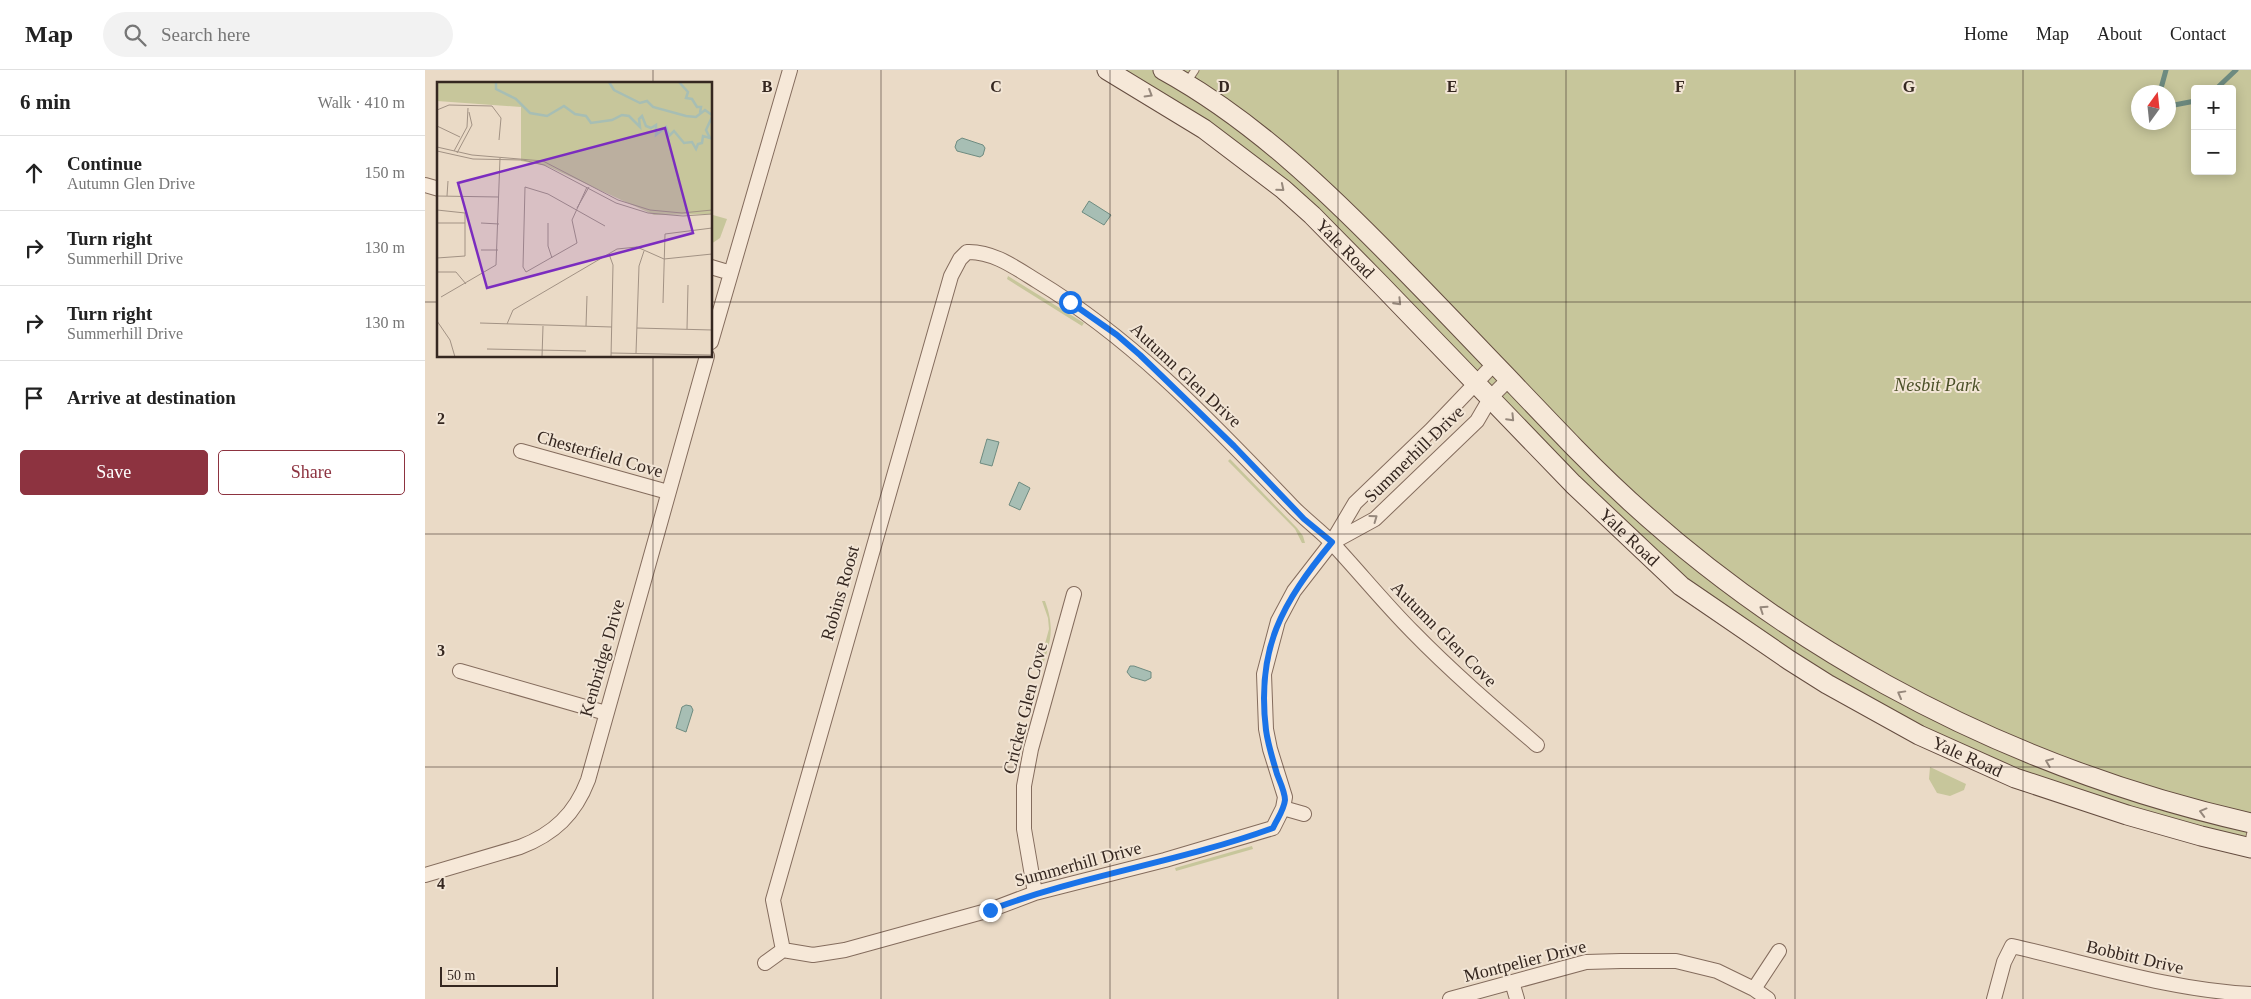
<!DOCTYPE html>
<html lang="en">
<head>
<meta charset="utf-8">
<style>
	body { margin:0; font-family:"Times New Roman",serif; background:#f2f2f2; color:#222 }
	.controls { position:absolute; right:15px; top:15px; display:grid; overflow:hidden; border-radius:5px; box-shadow:0 2px 12px #0003 }
	.controls button { width:45px; height:45px; display:grid; place-items:center; padding:0; border:0; border-bottom:1px solid #e0e0e0; background:#fff; color:#222; font:25px sans-serif }
	.compass { position:absolute; left:1706px; top:15px; width:45px; height:45px; border-radius:50%; background:#fff; box-shadow:0 2px 12px #0003; rotate:15deg }
	.scale { position:absolute; left:15px; bottom:12px; width:118px; box-sizing:border-box; padding-left:5px; border:2px solid #352720; border-top:0; font-size:14px; line-height:18px; white-space:nowrap; color:#352720; -webkit-text-stroke:4px #f2e5d5; paint-order:stroke }
	.stop { position:absolute; width:15px; height:15px; margin:-11px; border:4px solid #1a73e8; border-radius:50%; background:#fff }
	.stop.end { background:#1a73e8; border-color:#fff; box-shadow:0 1px 5px #0008 }
	.list { margin:0; padding:0; list-style:none }
	h2 { display:flex; justify-content:space-between; align-items:center; height:65px; margin:0; padding:0 20px; font-size:21px }
	h2 small { font-size:16px; font-weight:400; color:#767676 }
	.list li { display:grid; grid-template-columns:32px 1fr auto; gap:15px; align-items:center; box-sizing:border-box; height:75px; padding:0 20px; border-top:1px solid #e0e0e0 }
	.list b { display:block; font-size:19px; white-space:nowrap }
	.list p { margin:0; font-size:16px; white-space:nowrap; color:#767676 }
	.list em { font-size:16px; font-style:normal; color:#767676 }
	.actions { display:flex; gap:10px; padding:15px 20px }
	.actions a { flex:1; padding:11px 0; border:1px solid #8d3340; border-radius:5px; text-align:center; font-size:18px; color:#8d3340 }
	.actions .main { background:#8d3340; color:#fff }
	.icon { flex:none; width:28px; height:28px; fill:none; stroke:currentColor; stroke-width:2; stroke-linecap:round; stroke-linejoin:round }
	.map { position:relative; flex:none; width:1826px; height:929px; overflow:hidden }
	header { display:flex; align-items:center; gap:30px; box-sizing:border-box; height:70px; padding:0 25px; background:#fff; border-bottom:1px solid #e0e0e0 }
	header strong { font-size:24px }
	nav { display:flex; gap:28px; margin-inline-start:auto; font-size:18px }
	.search { width:350px; height:45px; background:#f2f2f2; display:flex; align-items:center; gap:12px; box-sizing:border-box; padding:0 18px; border-radius:28px; color:#767676; font-size:19px }
	main { display:flex }
	aside { flex:1; background:#fff }
	.map>svg:first-child { display:block }
	.green { fill:#c7c69b; fill-rule:evenodd }
	.water { fill:#a7beb4; stroke:#6e8b80 }
	.lines { fill:none; stroke-linecap:round; stroke-linejoin:round }
	.stream { stroke:#6e8b80; stroke-width:5 }
	.lane-casing { stroke:#846c5d; stroke-width:9 }
	.street-casing { stroke:#846c5d; stroke-width:16 }
	.secondary-casing { stroke:#654d40; stroke-width:21 }
	.lane { stroke:#f6e8d8; stroke-width:7 }
	.street { stroke:#f6e8d8; stroke-width:14 }
	.secondary { stroke:#f6e8d8; stroke-width:19 }
	.oneway { stroke:#96887c }
	.route { stroke:#1a73e8; stroke-width:6 }
	.grid { fill:none; stroke:#352720; stroke-width:1; stroke-opacity:0.55 }
	.labels { text-anchor:middle; stroke-width:4; stroke-linejoin:round; paint-order:stroke }
	.street-label { font-size:18px; fill:#352720; stroke:#f2e5d5 }
	.park-label { font-size:18px; font-style:italic; fill:#4b5028; stroke:#f2e5d5 }
	.inset-river { fill:none; stroke:#a7beb4; stroke-width:2.5 }
	.inset-road { fill:none; stroke:#a29284; stroke-width:1 }
	.view { fill:#7b2cbf; fill-opacity:0.15; stroke:#7b2cbf; stroke-width:2.5 }
	.inset-edge { fill:none; stroke:#352720; stroke-width:2.5 }
	.grid-label { font-size:16px; text-anchor:middle; font-weight:bold; fill:#352720; stroke:#f2e5d5; stroke-width:4; stroke-linejoin:round; paint-order:stroke }
</style>
</head>
<body>
<header>
<strong>Map</strong>
<div class="search"><svg class="icon" aria-label="search" viewBox="0 0 24 24"><circle cx="10" cy="10" r="6"/><path d="M15 15l6 6"/></svg>Search here</div>
<nav><a>Home</a><a>Map</a><a>About</a><a>Contact</a></nav>
</header>
<main>
<aside>
<h2>6 min<small>Walk · 410 m</small></h2>
<ul class="list">
<li><svg class="icon" aria-label="ahead" viewBox="0 0 24 24"><path d="M12 20V5M6 11l6-6 6 6"/></svg><div><b>Continue</b><p>Autumn Glen Drive</p></div><em>150 m</em></li>
<li><svg class="icon" aria-label="right" viewBox="0 0 24 24"><path d="M7 20v-9h11M14 6l5 5-5 5"/></svg><div><b>Turn right</b><p>Summerhill Drive</p></div><em>130 m</em></li>
<li><svg class="icon" aria-label="right" viewBox="0 0 24 24"><path d="M7 20v-9h11M14 6l5 5-5 5"/></svg><div><b>Turn right</b><p>Summerhill Drive</p></div><em>130 m</em></li>
<li><svg class="icon" aria-label="arrive" viewBox="0 0 24 24"><path d="M6 21V4h12l-3 4 3 4H6"/></svg><div><b>Arrive at destination</b></div></li>
</ul>
<div class="actions"><a class="main">Save</a><a>Share</a></div>
</aside>
<div class="map">
<svg width="1826" height="929" viewBox="0 0 1826 929">
	<rect width="100%" height="100%" fill="#eadac6"/>
	<path class="green" d="M 671,0 L 1826,0 L 1826,787 L 1782,777 L 1681,748 L 1629,730 L 1538,691 L 1264,524 L 862,128 L 736,36 ZM 1770,19 L 1807,19 L 1807,101 L 1770,101 ZM 1714,22 L 1744,22 L 1744,52 L 1714,52 Z
		M 288,145 L 302,149 L 295,168 L 286,174 Z
		M 583,206 L 659,253 L 657,256 L 582,209 Z
		M 805,389 L 872,458 L 878,466 L 880,473 L 877,473 L 870,459 L 803,391 Z
		M 617,531 L 620,531 C 632,564 623,576 614,608 L 611,607 L 624,559 L 623,548 Z
		M 1505,697 L 1541,714 L 1539,720 L 1525,726 L 1512,723 L 1504,709 Z
		M 827,776 L 828,779 L 751,801 L 750,798 Z"/>
	<path class="water" d="M 537,68 L 558,75 L 560,78 L 558,85 L 555,87 L 532,81 L 530,77 L 532,71 Z
		M 664,131 L 686,145 L 679,155 L 657,142 Z
		M 562,369 L 574,372 L 567,396 L 555,393 Z
		M 594,412 L 605,418 L 595,440 L 584,435 Z
		M 705,596 L 709,596 L 726,602 L 726,608 L 720,611 L 706,607 L 702,602 Z
		M 261,635 L 266,636 L 268,640 L 261,662 L 251,658 L 257,637 Z"/>
	<g class="lines">
		<path class="stream" d="M 1791,19 L 1811,0
			M 1735,22 L 1741,0
			M 1744,36 L 1770,31"/>
		<g class="lane-casing">
			<path id="lane" d="M 762,12 L 770,0
				M 1823,776 L 1826,762"/>
		</g>
		<g class="street-casing">
			<path id="street" d="M 0,115 L 14,119
				M 286,197 L 306,203
				M 286,272 L 365,0
				M 96,381 L 243,422
				M 908,472 L 950,449 L 1052,351 L 1066,327 L 1085,308
				M 35,601 L 181,643
				M 858,738 L 879,744
				M 0,805 L 95,777 C 129,764 150,744 163,710 L 282,286
				M 610,823 L 599,759 L 599,716 L 606,679 L 649,524
				M 358,880 L 348,830 L 526,206 L 535,189 L 542,182 C 568,181 591,198 612,211 C 711,271 786,352 866,435 C 879,449 895,460 908,474 C 935,503 960,534 988,562 C 1027,602 1069,638 1112,675
				M 358,880 L 388,885 L 420,880 L 565,840 L 610,823 L 740,790 L 848,758 L 858,738 L 860,727 L 845,679 L 841,659 L 839,604 L 853,551 L 869,521 L 907,472 L 930,433 L 1006,360 L 1070,293
				M 340,893 L 358,880
				M 1087,912 L 1092,929
				M 1329,919 L 1354,881
				M 1025,929 L 1161,892 L 1196,891 L 1251,891 L 1292,901 L 1329,919 L 1343,929
				M 1569,929 L 1579,892 L 1587,876 C 1667,894 1744,920 1826,924"/>
		</g>
		<g class="secondary-casing">
			<g id="secondary">
				<path id="s1" d="M 682,0 L 779,59 L 858,119 L 887,145 L 956,215 L 1148,414 L 1256,516 L 1364,590 L 1402,614 L 1494,665 L 1590,708 L 1702,745 L 1776,766 L 1826,778"/>
				<path d="M 738,0 C 829,50 905,124 977,198 C 1035,257 1092,318 1150,378 C 1334,567 1570,695 1826,753"/>
			</g>
		</g>
		<use href="#lane" class="lane"/>
		<use href="#street" class="street"/>
		<use href="#secondary" class="secondary"/>
	</g>
	<defs><path id="oneway-chevron" d="M-2-3.5L2.5 0L-2 3.5" fill="none" stroke-width="1.6" stroke-linecap="round" stroke-linejoin="round" transform="scale(1.25)"/></defs>
	<g class="oneway">
		<use href="#oneway-chevron" transform="translate(724 24) rotate(31)"/>
		<use href="#oneway-chevron" transform="translate(856 118) rotate(40)"/>
		<use href="#oneway-chevron" transform="translate(973 232) rotate(46)"/>
		<use href="#oneway-chevron" transform="translate(1086 348) rotate(46)"/>
		<use href="#oneway-chevron" transform="translate(949 448) rotate(-36)"/>
		<use href="#oneway-chevron" transform="translate(1338 539) rotate(-146)"/>
		<use href="#oneway-chevron" transform="translate(1476 624) rotate(-151)"/>
		<use href="#oneway-chevron" transform="translate(1624 692) rotate(-158)"/>
		<use href="#oneway-chevron" transform="translate(1778 742) rotate(-165)"/>
	</g>
	<g class="lines">
		<path class="route" d="M 565,840 C 657,805 755,792 848,758 C 852,749 859,740 860,730 C 860,722 855,712 852,704 C 848,690 843,675 841,660 C 831,578 857,533 907,472 L 879,449 L 809,376 L 715,285 L 692,265 L 645,232"/>
	</g>
	<path class="grid" d="M 228,0 L 228,14M 456,0 L 456,929M 685,0 L 685,929M 913,0 L 913,929M 1141,0 L 1141,929M 1370,0 L 1370,929M 1598,0 L 1598,929M 0,232 L 14,232M 286,232 L 1826,232M 228,286 L 228,929M 0,464 L 1826,464M 0,697 L 1826,697"/>
	<g class="labels">
		<g class="street-label">
			<text dy="6" stroke="none"><textPath href="#s1" startOffset="299">Yale Road</textPath></text>
			<text transform="translate(761 305) rotate(43)" y="6">Autumn Glen Drive</text>
			<text transform="translate(175 384) rotate(16)" y="6">Chesterfield Cove</text>
			<text transform="translate(989 384) rotate(-44)" y="6">Summerhill Drive</text>
			<text dy="6" stroke="none"><textPath href="#s1" startOffset="704">Yale Road</textPath></text>
			<text transform="translate(415 523) rotate(-74)" y="6">Robins Roost</text>
			<text transform="translate(1019 564) rotate(45)" y="6">Autumn Glen Cove</text>
			<text transform="translate(177 588) rotate(-74)" y="6">Kenbridge Drive</text>
			<text transform="translate(600 638) rotate(-76)" y="6">Cricket Glen Cove</text>
			<text dy="6" stroke="none"><textPath href="#s1" startOffset="1109">Yale Road</textPath></text>
			<text transform="translate(653 794) rotate(-15)" y="6">Summerhill Drive</text>
			<text transform="translate(1710 887) rotate(13)" y="6">Bobbitt Drive</text>
			<text transform="translate(1100 891) rotate(-14)" y="6">Montpelier Drive</text>
		</g>
		<g class="park-label">
			<text x="1512" y="321">Nesbit Park</text>
		</g>
	</g>
	<g transform="translate(12 12)">
		<rect width="275" height="275" fill="#eadac6"/>
		<path d="M 0,0 L 275,0 L 275,132 L 217,133 L 110,84 L 84,79 L 84,25 L 0,19 Z" fill="#c7c69b"/>
		<path class="inset-river" d="M 59,0 L 59,7 L 79,17 L 93,31 L 110,34 L 127,24 L 138,32 L 149,34 L 154,41 L 175,38 L 185,33 L 192,34 L 203,45 L 202,37 L 205,34 L 209,44 L 214,46 L 219,43 L 219,53 L 229,45 L 232,54 L 237,49 L 247,61 L 255,60 L 259,67 L 261,62 L 265,61 L 266,54 L 273,56 L 269,48 L 275,35M 172,0 L 177,8 L 203,21 L 210,19 L 216,25 L 249,34 L 259,35 L 268,28 L 275,33M 242,0 L 251,10 L 249,16 L 255,17 L 260,25 L 264,25 L 263,31"/>
		<path class="inset-road" d="M 0,28 L 12,23 L 55,24 L 64,36 L 62,58M 0,44 L 23,55M 0,65 L 35,73 L 106,79 L 181,118 L 213,128 L 245,131 L 275,128M 0,69 L 36,77 L 86,78 L 107,83 L 179,121 L 211,131 L 246,134 L 275,132M 17,69 L 30,45 L 31,26M 20,71 L 35,43 L 32,30M 0,114 L 62,115M 10,114 L 11,99M 140,126 L 152,105M 0,128 L 28,131 L 28,174 L 0,176M 0,141 L 28,141M 44,141 L 62,142M 111,141 L 111,164 L 115,176M 44,168 L 61,168M 172,172 L 176,183 L 174,275M 0,190 L 19,190 L 29,202M 89,190 L 86,185 L 88,105 L 111,112 L 168,144M 89,190 L 140,161 L 135,138 L 150,105M 4,215 L 59,183 L 63,76M 226,221 L 228,152 L 275,146M 0,239 L 13,258 L 18,275M 43,241 L 175,245M 70,242 L 76,228 L 180,167 L 200,165 L 227,177 L 275,172M 149,244 L 150,214M 200,246 L 275,248M 250,247 L 251,203M 50,267 L 149,269M 174,271 L 275,273M 199,271 L 202,184 L 207,169M 105,275 L 106,244"/>
		<path class="view" d="M 228,46 L 256,151 L 50,206 L 21,101 Z"/>
		<rect width="275" height="275" class="inset-edge"/>
	</g>
	<g class="grid-label">
		<text x="342" y="22">B</text>
		<text x="571" y="22">C</text>
		<text x="799" y="22">D</text>
		<text x="1027" y="22">E</text>
		<text x="1255" y="22">F</text>
		<text x="1484" y="22">G</text>
		<text x="16" y="354">2</text>
		<text x="16" y="586">3</text>
		<text x="16" y="819">4</text>
	</g>
</svg>
<div class="controls">
<button>+</button>
<button>−</button>
</div>
<svg class="compass" viewBox="-18 -18 36 36"><path d="M0-13l5 13h-10z" fill="#e53935"/><path d="M0 13l5-13h-10z" fill="#767676"/></svg>
<div class="scale">50 m</div>
<div class="stop" style="left:645px;top:232px"></div>
<div class="stop end" style="left:565px;top:840px"></div>
</div>
</main>
</body>
</html>
